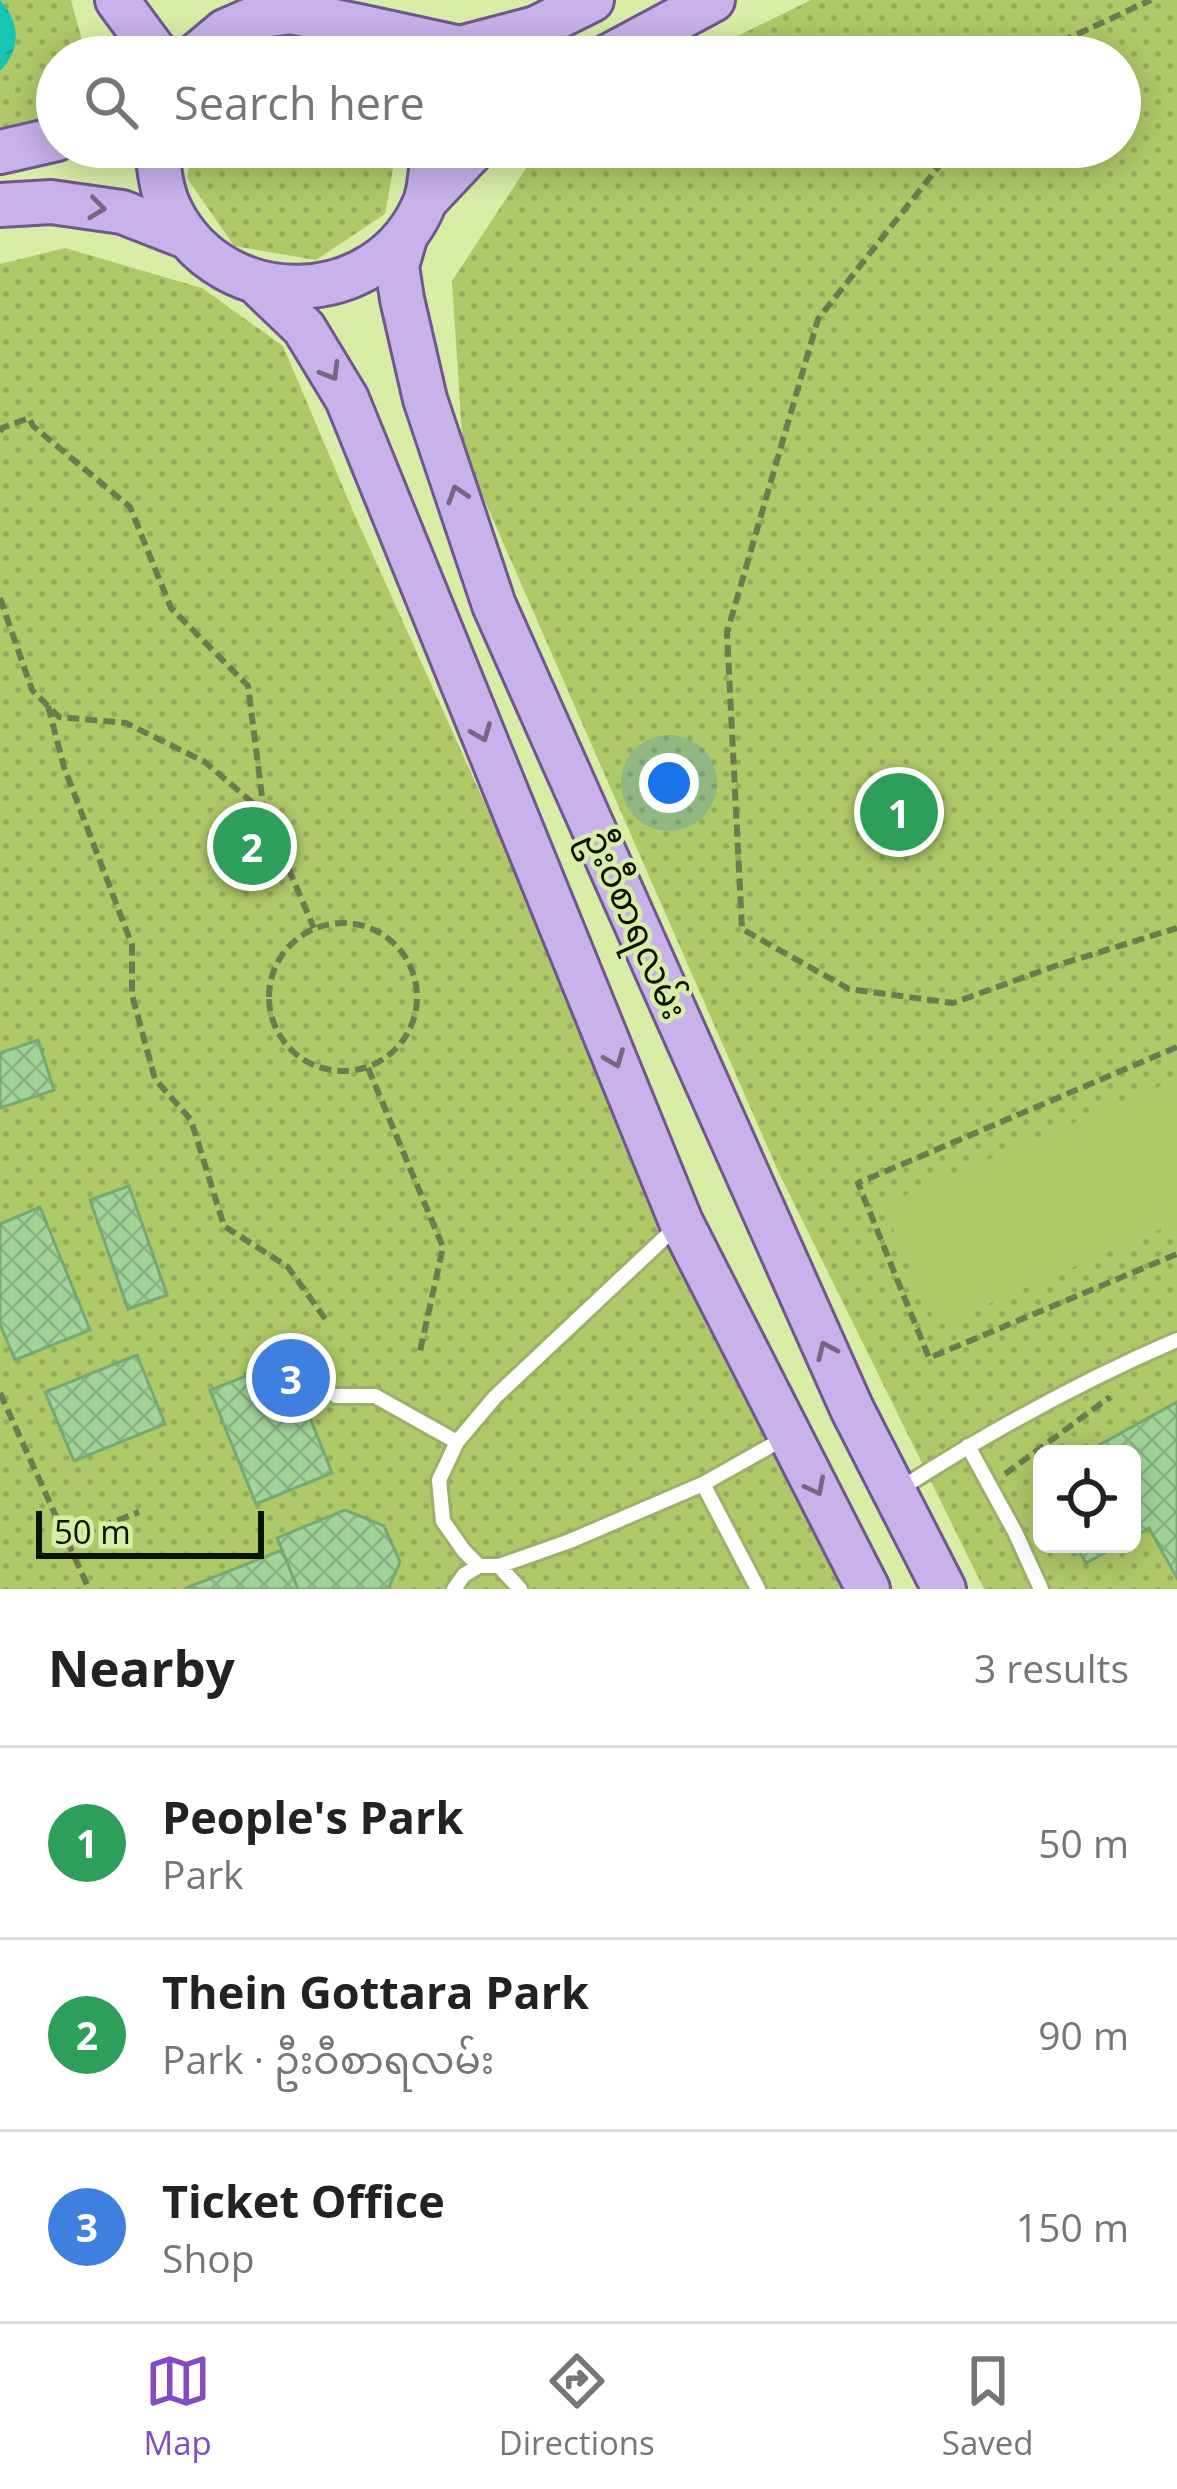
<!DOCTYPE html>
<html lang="en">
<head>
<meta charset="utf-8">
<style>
	body { margin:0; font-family:"Open Sans","Noto Sans Myanmar",sans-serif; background:#f2f2f2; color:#222 }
	.controls { position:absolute; right:36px; bottom:36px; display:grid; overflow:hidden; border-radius:18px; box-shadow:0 6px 30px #0003 }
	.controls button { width:108px; height:108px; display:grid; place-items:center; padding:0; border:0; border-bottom:3px solid #e0e0e0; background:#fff; color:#222; font:60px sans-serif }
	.scale { position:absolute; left:36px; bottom:30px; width:228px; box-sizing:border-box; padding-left:12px; border:6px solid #0c1200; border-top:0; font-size:33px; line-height:42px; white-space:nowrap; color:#0c1200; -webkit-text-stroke:9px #d8eda6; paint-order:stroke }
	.you { position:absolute; left:669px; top:783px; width:42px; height:42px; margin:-30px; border:9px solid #fff; border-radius:50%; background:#1a73e8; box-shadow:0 0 0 18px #1a73e833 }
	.badge { display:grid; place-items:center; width:78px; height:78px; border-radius:50%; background:#834cc3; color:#fff; font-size:39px; font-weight:700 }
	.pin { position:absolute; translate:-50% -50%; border:6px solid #fff; box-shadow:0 3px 12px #0006 }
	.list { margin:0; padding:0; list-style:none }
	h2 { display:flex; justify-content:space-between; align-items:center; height:156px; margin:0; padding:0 48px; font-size:51px }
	h2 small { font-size:39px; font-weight:400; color:#767676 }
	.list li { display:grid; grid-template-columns:78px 1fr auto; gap:36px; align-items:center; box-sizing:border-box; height:192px; padding:0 48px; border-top:3px solid #e0e0e0 }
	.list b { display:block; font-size:45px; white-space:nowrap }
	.list p { margin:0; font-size:39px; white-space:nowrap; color:#767676 }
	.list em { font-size:39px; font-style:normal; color:#767676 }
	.icon { flex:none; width:66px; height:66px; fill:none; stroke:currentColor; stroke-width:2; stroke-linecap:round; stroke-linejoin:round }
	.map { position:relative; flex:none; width:1177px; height:1589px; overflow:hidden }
	.search { position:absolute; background:#fff; box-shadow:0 6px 30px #0003; left:36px; right:36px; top:36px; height:132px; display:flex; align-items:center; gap:30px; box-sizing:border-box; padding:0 42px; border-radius:66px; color:#767676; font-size:45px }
	.sheet { height:732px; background:#fff }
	nav { display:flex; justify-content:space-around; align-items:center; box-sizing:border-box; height:168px; border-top:3px solid #e0e0e0; background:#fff; font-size:33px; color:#767676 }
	nav a { display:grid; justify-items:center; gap:6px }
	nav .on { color:#834cc3 }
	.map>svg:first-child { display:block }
	.grass { fill:url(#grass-dots); fill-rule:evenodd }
	.garden { fill:#afc969 }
	.water { fill:url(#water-ripples) }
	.building { fill:url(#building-cross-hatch); stroke:#78a972; stroke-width:3 }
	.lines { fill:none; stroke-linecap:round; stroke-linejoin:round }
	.lane-casing { stroke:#9cb06b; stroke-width:20 }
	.primary-casing { stroke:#6f588f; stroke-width:48 }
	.path { stroke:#6e7b50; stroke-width:6; stroke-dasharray:12 6; stroke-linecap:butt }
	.lane { stroke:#fff; stroke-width:14 }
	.primary { stroke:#c9b1ea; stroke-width:42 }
	.oneway { stroke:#746981 }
	.labels { text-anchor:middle; stroke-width:9; stroke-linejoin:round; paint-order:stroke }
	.street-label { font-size:36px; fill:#0c1200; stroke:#d8eda6 }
</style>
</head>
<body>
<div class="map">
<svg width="1177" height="1589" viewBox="0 0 1177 1589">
	<defs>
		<pattern id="grass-dots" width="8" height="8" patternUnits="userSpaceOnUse" patternTransform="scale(3)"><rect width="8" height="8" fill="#afc969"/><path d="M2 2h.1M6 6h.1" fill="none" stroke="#95ac59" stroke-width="1.8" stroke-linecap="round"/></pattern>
		<pattern id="water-ripples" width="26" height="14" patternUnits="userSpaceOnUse" patternTransform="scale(3)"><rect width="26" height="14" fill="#17c5b1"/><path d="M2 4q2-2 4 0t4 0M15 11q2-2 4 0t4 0" fill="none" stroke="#14a896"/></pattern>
		<pattern id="building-cross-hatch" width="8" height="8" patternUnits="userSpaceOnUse" patternTransform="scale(3)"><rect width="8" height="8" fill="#a2d59c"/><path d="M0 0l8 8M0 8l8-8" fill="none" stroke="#8ab685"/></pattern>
	</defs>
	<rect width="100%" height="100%" fill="#d8eda6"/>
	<path class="grass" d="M 0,0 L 71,0 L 83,44 L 79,57 L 57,57 C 57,113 58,123 0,136 Z
		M 811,0 L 1177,0 L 1177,1589 L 984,1589 L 779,1173 L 463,451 L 452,281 L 540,147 L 1120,147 L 1120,57 L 695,57 ZM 1042,1454 L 1132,1454 L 1132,1544 L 1042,1544 Z
		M 193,147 L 397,147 L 385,214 L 316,260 L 234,246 L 187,178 Z
		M 65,248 L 202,288 L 283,346 L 353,511 L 655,1181 L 843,1589 L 0,1589 L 0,264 Z"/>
	<path class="garden" d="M 1177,1079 L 1177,1222 L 937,1326 L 882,1205 Z"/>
	<path class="water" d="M 0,0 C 20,22 22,49 0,71 Z"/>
	<path class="building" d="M 38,1040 L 54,1090 L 0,1108 L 0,1053 Z
		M 129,1186 L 167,1295 L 128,1309 L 90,1200 Z
		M 40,1207 L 90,1330 L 15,1360 L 0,1324 L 0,1224 Z
		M 137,1355 L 165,1424 L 74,1461 L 45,1392 Z
		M 287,1360 L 332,1473 L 256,1504 L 210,1390 Z
		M 1177,1402 L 1177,1578 L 1149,1528 L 1132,1538 L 1132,1454 L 1083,1454 Z
		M 345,1510 L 384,1526 L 400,1562 L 388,1589 L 298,1589 L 277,1538 Z
		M 1075,1544 L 1121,1544 L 1086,1563 Z
		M 282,1550 L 298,1589 L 184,1589 Z"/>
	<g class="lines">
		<g class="lane-casing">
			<path id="lane" d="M 677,1226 L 495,1397 L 457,1442 L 439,1480 L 443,1521 L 464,1551 L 479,1566 L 499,1566 L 570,1541 L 703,1484 L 788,1436
				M 336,1396 L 375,1396 L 457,1442
				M 968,1446 L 1015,1532 L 1041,1589
				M 703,1484 L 758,1589
				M 897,1491 C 987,1433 1079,1382 1177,1340
				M 499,1566 L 520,1589
				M 454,1589 L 464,1575 L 479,1566"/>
		</g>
		<g class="primary-casing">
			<path id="primary" d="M 117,0 L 159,57
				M 359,26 L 460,48 L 536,28 L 592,0
				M 194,57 L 225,31 L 257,17 L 290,12 L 359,26 L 380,45
				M 607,57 L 713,0
				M 157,147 C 159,169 161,191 171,211 C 223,315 380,312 425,202 C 431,186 431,164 433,147
				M 0,152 L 57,139
				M 426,200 L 476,147
				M 0,205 L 51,202 L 122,212 L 189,238
				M 406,235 L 397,266 L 402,299 L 425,399 L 494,605 L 852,1409 L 944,1589
				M 257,283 L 304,328 L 347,399 L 681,1222 L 868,1589"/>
		</g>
		<path class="path" d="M 1028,57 L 1151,0
			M 954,147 L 818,319 L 727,633 L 742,929 L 849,989 L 953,1003 L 1055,966 L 1177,928
			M 0,432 L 2,428 L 29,418 L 33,426 L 130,507 L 171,608 L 248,686 L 264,812 L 314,928
			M 0,598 L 32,690 L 59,717 L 126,723 L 205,762 L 261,810
			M 48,706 L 64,767 L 132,945 L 132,995 L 155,1079 L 191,1120 L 224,1226 L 288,1267 L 326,1320
			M269 997a74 74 0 1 1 148 0a74 74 0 1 1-148 0Z
			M 1177,1047 L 858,1183 L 929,1358 L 1177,1254
			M 368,1068 L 443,1247 L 419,1356
			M 0,1393 L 89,1589
			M 1005,1474 L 1110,1397
			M 67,1540 L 139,1512"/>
		<use href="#lane" class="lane"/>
		<use href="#primary" class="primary"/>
	</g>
	<defs><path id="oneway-chevron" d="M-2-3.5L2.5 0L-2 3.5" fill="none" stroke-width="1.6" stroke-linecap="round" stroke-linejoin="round" transform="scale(3)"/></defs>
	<g class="oneway">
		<use href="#oneway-chevron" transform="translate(97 208) rotate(7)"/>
		<use href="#oneway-chevron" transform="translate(331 372) rotate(59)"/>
		<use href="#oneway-chevron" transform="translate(457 494) rotate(-108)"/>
		<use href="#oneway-chevron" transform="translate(482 733) rotate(68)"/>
		<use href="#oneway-chevron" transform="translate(615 1059) rotate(68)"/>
		<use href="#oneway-chevron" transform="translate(826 1350) rotate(-114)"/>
		<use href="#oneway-chevron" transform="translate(816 1487) rotate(63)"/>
	</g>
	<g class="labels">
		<g class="street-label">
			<text transform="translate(636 924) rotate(66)" y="13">ဦးဝီစာရလမ်း</text>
		</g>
	</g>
</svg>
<div class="controls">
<button><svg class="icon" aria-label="locate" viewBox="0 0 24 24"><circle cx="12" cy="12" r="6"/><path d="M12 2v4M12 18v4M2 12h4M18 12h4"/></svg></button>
</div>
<div class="scale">50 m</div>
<div class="you"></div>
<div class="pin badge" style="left:899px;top:812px;background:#2e9e5b">1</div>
<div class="pin badge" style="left:252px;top:846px;background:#2e9e5b">2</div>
<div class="pin badge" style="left:291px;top:1378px;background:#3f7fe0">3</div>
<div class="search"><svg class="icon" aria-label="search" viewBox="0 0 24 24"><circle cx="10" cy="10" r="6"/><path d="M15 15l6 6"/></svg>Search here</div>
</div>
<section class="sheet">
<h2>Nearby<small>3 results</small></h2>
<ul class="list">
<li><span class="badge" style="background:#2e9e5b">1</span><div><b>People's Park</b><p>Park</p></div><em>50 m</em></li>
<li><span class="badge" style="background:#2e9e5b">2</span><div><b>Thein Gottara Park</b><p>Park · ဦးဝီစာရလမ်း</p></div><em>90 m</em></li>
<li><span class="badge" style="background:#3f7fe0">3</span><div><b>Ticket Office</b><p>Shop</p></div><em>150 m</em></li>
</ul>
</section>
<nav>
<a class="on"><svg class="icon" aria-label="map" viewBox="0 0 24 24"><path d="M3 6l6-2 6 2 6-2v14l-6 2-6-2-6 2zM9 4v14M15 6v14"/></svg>Map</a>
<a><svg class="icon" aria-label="directions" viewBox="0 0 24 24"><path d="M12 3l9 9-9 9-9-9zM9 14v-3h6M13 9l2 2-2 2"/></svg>Directions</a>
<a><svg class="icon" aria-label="saved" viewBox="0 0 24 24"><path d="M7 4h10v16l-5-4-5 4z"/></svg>Saved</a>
</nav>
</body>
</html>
